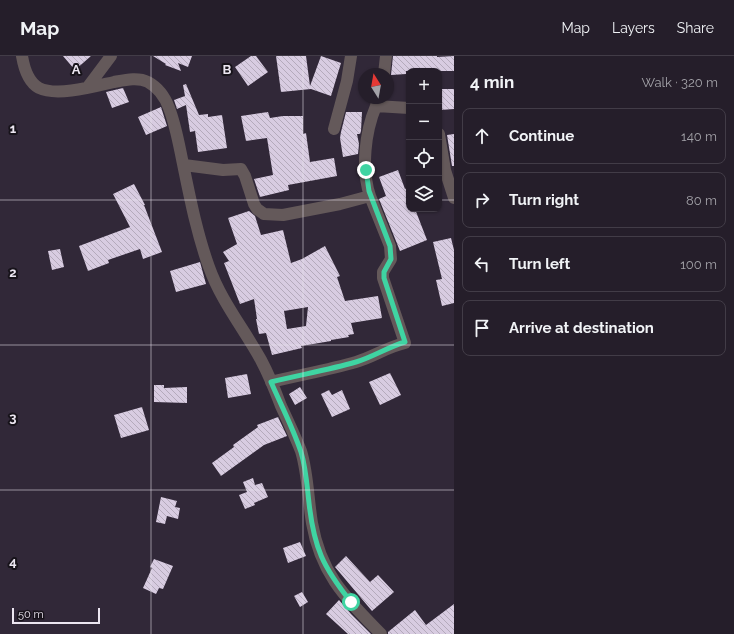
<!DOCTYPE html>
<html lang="en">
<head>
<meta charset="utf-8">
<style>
	body { margin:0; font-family:Raleway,sans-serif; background:#2d2732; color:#f1f3f6 }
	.controls { position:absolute; right:12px; top:12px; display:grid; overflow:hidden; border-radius:8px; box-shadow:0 1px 3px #0004 }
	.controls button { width:36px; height:36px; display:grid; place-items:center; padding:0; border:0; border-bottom:1px solid #423c47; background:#251e2a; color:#f1f3f6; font:20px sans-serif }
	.compass { position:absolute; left:358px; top:12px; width:36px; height:36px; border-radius:50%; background:#251e2a; box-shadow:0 1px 3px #0004; rotate:349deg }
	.scale { position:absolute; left:12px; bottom:10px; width:88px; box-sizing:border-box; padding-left:4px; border:2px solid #ece6f1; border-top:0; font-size:11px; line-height:14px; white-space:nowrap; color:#ece6f1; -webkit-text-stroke:3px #17131a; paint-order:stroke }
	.stop { position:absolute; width:12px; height:12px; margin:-9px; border:3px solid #3fd4a2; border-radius:50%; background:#fff }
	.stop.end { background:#3fd4a2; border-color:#fff; box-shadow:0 1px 4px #0008 }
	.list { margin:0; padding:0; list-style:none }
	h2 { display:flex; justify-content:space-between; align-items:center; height:52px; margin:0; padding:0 16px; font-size:17px }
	h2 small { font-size:13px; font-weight:400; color:#a3a2a8 }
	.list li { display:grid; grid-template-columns:26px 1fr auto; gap:12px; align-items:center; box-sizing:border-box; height:56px; margin:0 8px 8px; padding:0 8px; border:1px solid #423c47; border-radius:8px }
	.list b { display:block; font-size:15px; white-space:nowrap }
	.list em { font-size:13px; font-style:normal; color:#a3a2a8 }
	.icon { flex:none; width:22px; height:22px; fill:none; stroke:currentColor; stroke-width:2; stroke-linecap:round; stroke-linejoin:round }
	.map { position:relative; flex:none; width:454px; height:578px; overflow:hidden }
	header { display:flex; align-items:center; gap:24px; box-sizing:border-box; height:56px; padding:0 20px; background:#251e2a; border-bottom:1px solid #423c47 }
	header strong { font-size:19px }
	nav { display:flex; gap:22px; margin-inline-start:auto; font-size:14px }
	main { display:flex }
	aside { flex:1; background:#251e2a }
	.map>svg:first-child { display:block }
	.building { fill:url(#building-back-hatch); fill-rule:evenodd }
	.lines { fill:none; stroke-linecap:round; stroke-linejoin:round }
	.street { stroke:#64595a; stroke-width:12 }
	.route { stroke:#3fd4a2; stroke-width:5 }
	.grid { fill:none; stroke:#ece6f1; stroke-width:1; stroke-opacity:0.55 }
	.grid-label { font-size:13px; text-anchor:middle; font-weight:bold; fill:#ece6f1; stroke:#17131a; stroke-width:4; stroke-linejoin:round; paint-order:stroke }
</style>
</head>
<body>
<header>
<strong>Map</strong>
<nav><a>Map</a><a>Layers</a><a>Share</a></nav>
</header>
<main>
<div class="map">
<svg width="454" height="578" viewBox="0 0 454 578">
	<defs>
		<pattern id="building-back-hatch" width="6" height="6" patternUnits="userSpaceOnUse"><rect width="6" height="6" fill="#d8cce1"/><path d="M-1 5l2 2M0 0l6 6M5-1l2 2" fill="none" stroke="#b4aabb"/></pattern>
	</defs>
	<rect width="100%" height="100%" fill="#312838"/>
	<path class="building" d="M 63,0 L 91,0 L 75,14 Z
		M 153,0 L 192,0 L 188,11 L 178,7 L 181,15 L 165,9 L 166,8 Z
		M 251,0 L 256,0 L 268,16 L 248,30 L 235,11 Z
		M 276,0 L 306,0 L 310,30 L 321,0 L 341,7 L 331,40 L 311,33 L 281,36 Z
		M 393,0 L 437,0 L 437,1 L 454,0 L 454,15 L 406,15 L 406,18 L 391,19 Z
		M 186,28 L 199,59 L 208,58 L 208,61 L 222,59 L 227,92 L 198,96 L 195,75 L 190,76 L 186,49 L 177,53 L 174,44 L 185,40 L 183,29 Z
		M 123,32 L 129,46 L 112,52 L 106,36 Z
		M 440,33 L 454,33 L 454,53 L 440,54 Z
		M 161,51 L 167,70 L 146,79 L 138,61 Z
		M 268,56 L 270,62 L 283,60 L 303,60 L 303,78 L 306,77 L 310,106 L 334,102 L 337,120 L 288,129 L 289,134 L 260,141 L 254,123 L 273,119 L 267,82 L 246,85 L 241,60 Z
		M 346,56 L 362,56 L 361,75 L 360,78 L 357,78 L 359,88 L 358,98 L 343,101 L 340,82 L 341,76 Z
		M 454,78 L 454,110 L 452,110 L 447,79 Z
		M 398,114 L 405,133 L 407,132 L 409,138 L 409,153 L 415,153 L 427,184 L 400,195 L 379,143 L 386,140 L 379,121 Z
		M 134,128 L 145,149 L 144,149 L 162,196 L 143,203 L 140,193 L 108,204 L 109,207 L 88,215 L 79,190 L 130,171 L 113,138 Z
		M 249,155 L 255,160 L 261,179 L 283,174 L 291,207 L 302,203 L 325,190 L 340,220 L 337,221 L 345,245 L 378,240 L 382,262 L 351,267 L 354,278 L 348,279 L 349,281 L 331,284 L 331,285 L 301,290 L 302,292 L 272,299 L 266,277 L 259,278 L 256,263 L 257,263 L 254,243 L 240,248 L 224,207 L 229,205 L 223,196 L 237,188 L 228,162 ZM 308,251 L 306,270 L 287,273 L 284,255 Z
		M 451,182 L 454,194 L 454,247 L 442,250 L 436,224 L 442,223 L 433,186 Z
		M 60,193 L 64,211 L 52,214 L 48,195 Z
		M 200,206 L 206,228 L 176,236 L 170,215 Z
		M 390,317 L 401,339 L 380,349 L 369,326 Z
		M 247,318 L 251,338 L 228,342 L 225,322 Z
		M 154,329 L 164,329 L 164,332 L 187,331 L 187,347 L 154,346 Z
		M 300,331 L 307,342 L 295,349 L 289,338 Z
		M 329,334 L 332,339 L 342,334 L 350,353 L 332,361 L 321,338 Z
		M 142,351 L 149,374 L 121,382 L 114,359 Z
		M 278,361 L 287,380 L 264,389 L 221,420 L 212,407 L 234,391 L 233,389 L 258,371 L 257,369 Z
		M 253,422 L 255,429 L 262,427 L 268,441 L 254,447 L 255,449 L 245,453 L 239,439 L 247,436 L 243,426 Z
		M 161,441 L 177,445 L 175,451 L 180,452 L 178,463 L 167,460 L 165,468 L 156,466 Z
		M 300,486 L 306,500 L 288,507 L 283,492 Z
		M 346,500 L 370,526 L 378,519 L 394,536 L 372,555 L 335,511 Z
		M 154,503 L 173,510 L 163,533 L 159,532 L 156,538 L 143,532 L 152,512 L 150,511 Z
		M 302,536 L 308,546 L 300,551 L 294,540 Z
		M 339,544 L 351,558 L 371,578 L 348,578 L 326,558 Z
		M 454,548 L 454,578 L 388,578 L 388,576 L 415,554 L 426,569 Z"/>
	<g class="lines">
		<path class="street" d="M 22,0 C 24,12 28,26 39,32 C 57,41 96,30 114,26 C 125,24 138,21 148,26 C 159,32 165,41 169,52 C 176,70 179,89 183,108 C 190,142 197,178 209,211 C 221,245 244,273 261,304 C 269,319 275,334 281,350 C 288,365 295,380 301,395 C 308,418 308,443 312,467 C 321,519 346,542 381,578
			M 384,18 L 386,0
			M 87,32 L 111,0
			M 378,43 L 376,50 L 409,52
			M 334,73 L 347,25 L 351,0
			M 439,78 L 445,114 L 454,142
			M 184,109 L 223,114 L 241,113 L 245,120 L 254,148 L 257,153 L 264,158 L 283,159 L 340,148 L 370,140 C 361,113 365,76 376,50
			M 271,326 C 299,319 328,314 356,306 C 373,301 387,291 405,287 L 383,222 L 383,216 L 391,203 L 390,190 L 370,140"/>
	</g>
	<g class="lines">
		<path class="route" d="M 351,546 C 323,511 314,492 309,447 C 307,430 306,412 301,396 C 293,372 281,349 271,326 C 299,319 328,314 356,306 C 373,301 388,291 405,286 L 384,222 L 384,216 L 391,203 L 390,190 L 369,135 L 366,114"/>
	</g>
	<path class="grid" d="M 151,0 L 151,578M 303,0 L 303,578M 0,144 L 409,144M 439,144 L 454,144M 0,289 L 454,289M 0,434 L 454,434"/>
	<g class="grid-label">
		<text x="76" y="18">A</text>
		<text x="227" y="18">B</text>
		<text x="13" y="77">1</text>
		<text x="13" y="221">2</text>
		<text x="13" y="366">3</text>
		<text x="13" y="510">4</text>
	</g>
</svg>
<div class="controls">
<button>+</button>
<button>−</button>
<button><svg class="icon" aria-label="locate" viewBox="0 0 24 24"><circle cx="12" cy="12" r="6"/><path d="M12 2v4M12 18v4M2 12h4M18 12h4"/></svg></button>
<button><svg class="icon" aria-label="layers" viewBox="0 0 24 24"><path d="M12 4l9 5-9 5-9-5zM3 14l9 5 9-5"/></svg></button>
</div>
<svg class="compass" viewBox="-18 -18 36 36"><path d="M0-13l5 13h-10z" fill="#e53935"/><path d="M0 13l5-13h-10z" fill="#a3a2a8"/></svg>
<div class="scale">50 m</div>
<div class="stop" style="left:351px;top:546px"></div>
<div class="stop end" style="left:366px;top:114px"></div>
</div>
<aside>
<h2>4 min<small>Walk · 320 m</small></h2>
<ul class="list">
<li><svg class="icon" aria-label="ahead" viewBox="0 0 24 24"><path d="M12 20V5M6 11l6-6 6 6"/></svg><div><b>Continue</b></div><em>140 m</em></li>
<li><svg class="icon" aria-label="right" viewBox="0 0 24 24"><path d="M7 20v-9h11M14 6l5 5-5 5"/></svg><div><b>Turn right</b></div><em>80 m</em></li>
<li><svg class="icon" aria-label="left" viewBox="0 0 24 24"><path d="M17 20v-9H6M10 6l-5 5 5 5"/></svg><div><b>Turn left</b></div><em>100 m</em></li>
<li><svg class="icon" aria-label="arrive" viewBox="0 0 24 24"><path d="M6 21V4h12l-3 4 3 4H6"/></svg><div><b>Arrive at destination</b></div></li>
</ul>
</aside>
</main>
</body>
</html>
